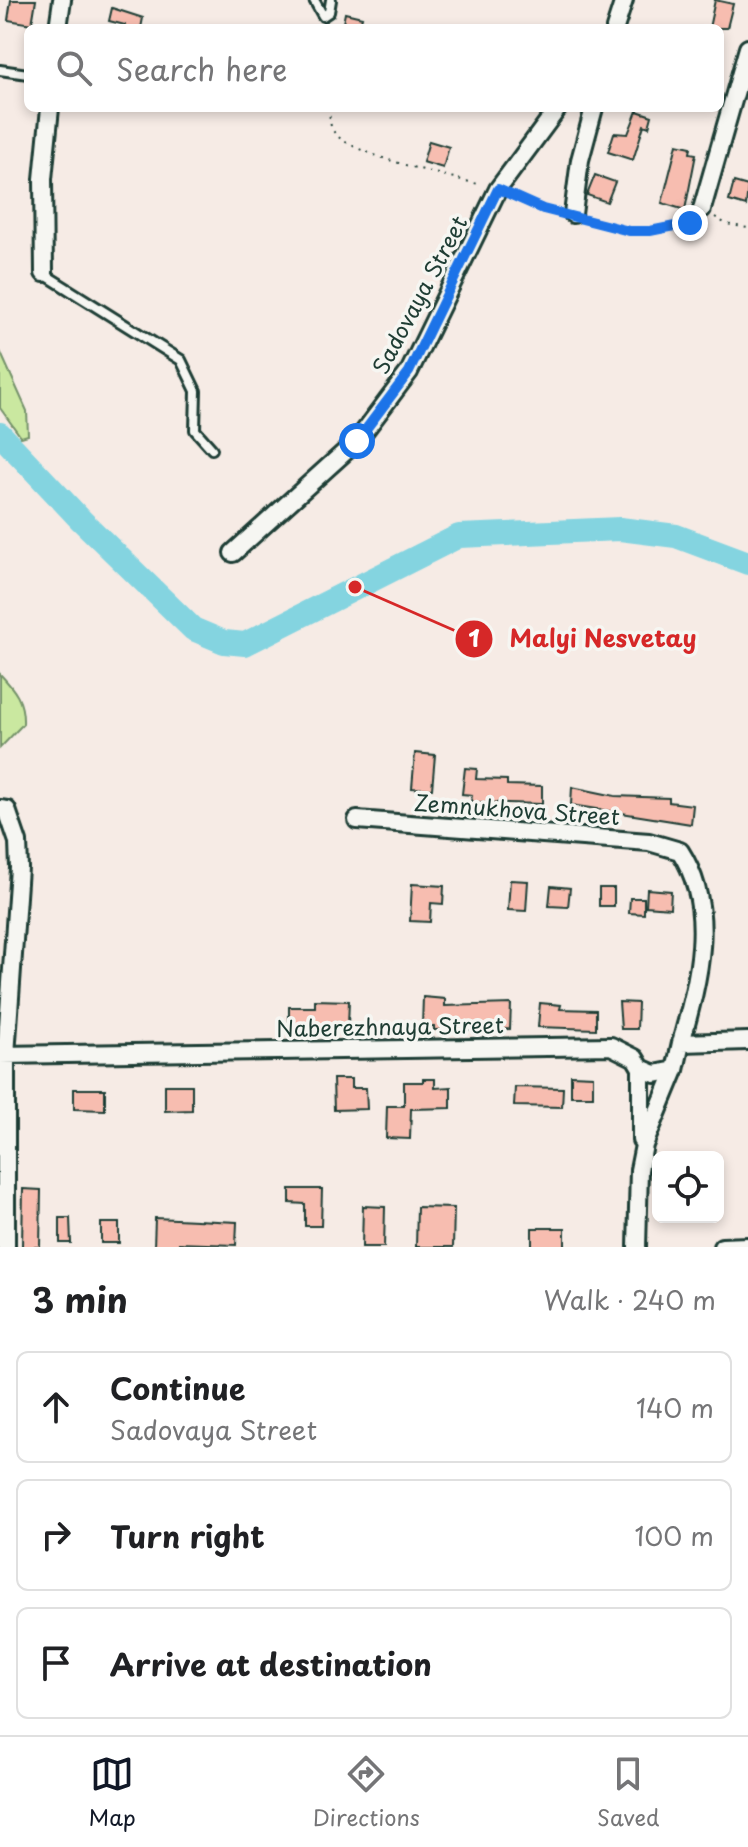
<!DOCTYPE html>
<html lang="en">
<head>
<meta charset="utf-8">
<style>
	body { margin:0; font-family:"Playpen Sans",sans-serif; background:#f6f6f6; color:#202124 }
	.controls { position:absolute; right:24px; bottom:24px; display:grid; overflow:hidden; border-radius:12px; box-shadow:0 4px 12px #0003 }
	.controls button { width:72px; height:72px; display:grid; place-items:center; padding:0; border:0; border-bottom:2px solid #e0e0e0; background:#fff; color:#202124; font:40px sans-serif }
	.stop { position:absolute; width:24px; height:24px; margin:-18px; border:6px solid #1a73e8; border-radius:50%; background:#fff }
	.stop.end { background:#1a73e8; border-color:#fff; box-shadow:0 2px 8px #0008 }
	.list { margin:0; padding:0; list-style:none }
	h2 { display:flex; justify-content:space-between; align-items:center; height:104px; margin:0; padding:0 32px; font-size:34px }
	h2 small { font-size:26px; font-weight:400; color:#757577 }
	.list li { display:grid; grid-template-columns:52px 1fr auto; gap:24px; align-items:center; box-sizing:border-box; height:112px; margin:0 16px 16px; padding:0 16px; border:2px solid #e0e0e0; border-radius:12px }
	.list b { display:block; font-size:30px; white-space:nowrap }
	.list p { margin:0; font-size:26px; white-space:nowrap; color:#757577 }
	.list em { font-size:26px; font-style:normal; color:#757577 }
	.icon { flex:none; width:44px; height:44px; fill:none; stroke:currentColor; stroke-width:2; stroke-linecap:round; stroke-linejoin:round }
	.map { position:relative; flex:none; width:748px; height:1247px; overflow:hidden }
	.search { position:absolute; background:#fff; box-shadow:0 4px 12px #0003; left:24px; right:24px; top:24px; height:88px; display:flex; align-items:center; gap:20px; box-sizing:border-box; padding:0 28px; border-radius:12px; color:#757577; font-size:30px }
	.sheet { height:488px; background:#fff }
	nav { display:flex; justify-content:space-around; align-items:center; box-sizing:border-box; height:112px; border-top:2px solid #e0e0e0; background:#fff; font-size:22px; color:#757577 }
	nav a { display:grid; justify-items:center; gap:4px }
	nav .on { color:#111827 }
	.map>svg:first-child { display:block }
	.green { fill:#cae8a0; stroke:#74926a; stroke-width:2 }
	.lines { fill:none; stroke-linecap:round; stroke-linejoin:round }
	.river { stroke:#84d4e0; stroke-width:24 }
	.building { fill:#f7bdb0; stroke:#1f3d34; stroke-width:2 }
	.lane-casing { stroke:#1f3d34; stroke-width:14 }
	.street-casing { stroke:#1f3d34; stroke-width:22 }
	.path { stroke:#1f3d34; stroke-width:2; stroke-dasharray:2 6; stroke-linecap:butt }
	.lane { stroke:#f6f6f2; stroke-width:8 }
	.street { stroke:#f6f6f2; stroke-width:16 }
	.route { stroke:#1a73e8; stroke-width:10 }
	.labels { text-anchor:middle; stroke-width:7; stroke-linejoin:round; paint-order:stroke }
	.street-label { font-size:22px; fill:#1f3d34; stroke:#f6f6f2 }
	.leader { fill:none; stroke:#d62828; stroke-width:3 }
	.callout-dot { fill:#d62828; stroke:#f6f6f2; stroke-width:3 }
	.mark-label { font-size:24px; text-anchor:middle; font-weight:bold; fill:#fff }
	.callout-label { font-size:24px; text-anchor:middle; font-weight:bold; fill:#d62828; stroke:#f6f6f2; stroke-width:7; stroke-linejoin:round; paint-order:stroke }
</style>
</head>
<body>
<div class="map">
<svg width="748" height="1247" viewBox="0 0 748 1247">
	<rect width="100%" height="100%" fill="#f6ebe5"/>
	<filter id="ink" filterUnits="userSpaceOnUse"><feTurbulence type="fractalNoise" baseFrequency=".0125" numOctaves="2"/><feDisplacementMap in="SourceGraphic" scale="16" xChannelSelector="R" yChannelSelector="G"/><feConvolveMatrix kernelMatrix="1 2 1 2 8 2 1 2 1" color-interpolation-filters="sRGB"/></filter>
	<g filter="url(#ink)">
		<path class="green" d="M 0,351 L 27,411 L 28,435 L 21,437 L 0,408 Z
			M 0,674 C 15,690 24,701 23,724 L 0,748 Z"/>
		<g class="lines">
			<path class="river" d="M 0,434 L 81,520 L 193,629 L 224,642 L 245,644 L 459,536 L 620,529 L 676,536 L 748,563"/>
		</g>
		<path class="building" d="M 11,0 L 36,0 L 32,24 L 8,20 Z
			M 715,0 L 733,4 L 727,28 L 709,28 Z
			M 112,8 L 143,18 L 141,28 L 125,28 L 125,25 L 109,21 Z
			M 345,13 L 362,17 L 359,28 L 342,28 Z
			M 637,111 L 652,116 L 649,127 L 644,125 L 633,160 L 608,152 L 614,133 L 628,134 Z
			M 429,141 L 449,147 L 443,168 L 423,162 Z
			M 677,144 L 691,147 L 690,153 L 696,154 L 685,210 L 662,203 Z
			M 595,175 L 615,182 L 607,202 L 587,195 Z
			M 734,182 L 748,186 L 746,206 L 729,201 Z
			M 415,753 L 435,755 L 432,789 L 412,788 Z
			M 465,768 L 477,769 L 476,779 L 507,780 L 507,785 L 542,786 L 542,804 L 471,802 L 472,795 L 462,794 Z
			M 572,787 L 615,796 L 669,798 L 669,802 L 693,805 L 691,824 L 571,805 Z
			M 510,880 L 528,881 L 526,911 L 508,910 Z
			M 412,884 L 444,886 L 443,904 L 431,903 L 430,922 L 410,921 Z
			M 551,886 L 570,888 L 568,907 L 549,906 Z
			M 599,888 L 614,888 L 614,906 L 599,906 Z
			M 647,889 L 671,891 L 670,908 L 646,906 Z
			M 630,898 L 644,898 L 644,914 L 629,913 Z
			M 423,997 L 445,999 L 445,1006 L 511,1004 L 510,1029 L 434,1030 L 434,1026 L 422,1026 Z
			M 315,1000 L 349,1001 L 348,1025 L 289,1025 L 289,1007 L 315,1007 Z
			M 619,1002 L 638,1003 L 637,1029 L 621,1029 Z
			M 540,1003 L 561,1005 L 560,1009 L 596,1010 L 596,1029 L 538,1027 Z
			M 571,1075 L 593,1076 L 593,1096 L 571,1096 Z
			M 333,1079 L 351,1079 L 351,1088 L 366,1088 L 367,1109 L 334,1110 Z
			M 423,1079 L 435,1079 L 435,1088 L 451,1087 L 451,1108 L 411,1109 L 410,1139 L 386,1138 L 387,1106 L 404,1106 L 404,1082 L 423,1082 Z
			M 165,1085 L 192,1085 L 192,1110 L 165,1111 Z
			M 515,1087 L 563,1088 L 562,1107 L 514,1106 Z
			M 74,1089 L 105,1089 L 105,1110 L 74,1109 Z
			M 23,1189 L 41,1190 L 40,1247 L 22,1247 Z
			M 290,1189 L 322,1189 L 321,1226 L 305,1226 L 305,1204 L 290,1203 Z
			M 363,1206 L 385,1207 L 384,1247 L 362,1247 Z
			M 417,1207 L 454,1208 L 453,1247 L 416,1247 Z
			M 60,1218 L 70,1218 L 71,1243 L 60,1243 Z
			M 155,1218 L 237,1222 L 236,1245 L 179,1243 L 179,1247 L 154,1247 Z
			M 101,1223 L 119,1223 L 119,1243 L 101,1243 Z
			M 532,1228 L 565,1228 L 565,1247 L 532,1247 Z"/>
		<g class="lines">
			<g class="lane-casing">
				<path id="lane" d="M 314,0 L 323,16 L 329,12 L 331,0
					M 0,70 L 28,74
					M 44,274 L 181,360 L 196,391 L 195,430 L 212,449"/>
			</g>
			<g class="street-casing">
				<path id="street" d="M 58,28 L 62,0
					M 615,28 L 624,0
					M 702,209 L 748,48
					M 573,214 L 580,160 L 594,108
					M 44,273 L 43,179 L 50,108
					M 233,553 L 357,441 L 409,372 L 498,189 L 558,108
					M 0,809 L 7,810 L 18,842 L 19,868 L 6,1055 L 6,1247
					M 357,820 L 649,842 L 680,851 C 718,910 698,981 681,1043
					M 0,1055 L 611,1046 L 635,1058 L 641,1068 L 655,1074 L 675,1070 L 681,1043 L 748,1041
					M 641,1140 L 641,1068
					M 637,1247 L 639,1170 L 644,1145 L 675,1070
					M 722,1247 L 748,1246"/>
			</g>
			<path class="path" d="M 329,108 C 330,116 329,126 334,132 C 349,155 452,177 482,185
				M 511,195 L 557,211
				M 715,217 L 726,224 L 748,228
				M 587,218 C 621,228 660,240 693,220"/>
			<use href="#lane" class="lane"/>
			<use href="#street" class="street"/>
		</g>
	</g>
	<g class="lines" filter="url(#ink)">
		<path class="route" d="M 357,441 L 409,372 L 498,189 L 543,209 L 629,231 L 650,231 L 690,223"/>
	</g>
	<g class="labels">
		<g class="street-label">
			<text transform="translate(420 295) rotate(-62)" y="8">Sadovaya Street</text>
			<text transform="translate(517 810) rotate(4)" y="8">Zemnukhova Street</text>
			<text transform="translate(390 1027) rotate(-1)" y="8">Naberezhnaya Street</text>
		</g>
	</g>
	<path class="leader" d="M355 587L474 639"/>
	<g class="callout-dot">
		<circle cx="355" cy="587" r="8"/>
		<circle cx="474" cy="639" r="20"/>
	</g>
	<g class="mark-label">
		<text x="474" y="647">1</text>
	</g>
	<g class="callout-label">
		<text x="603" y="647">Malyi Nesvetay</text>
	</g>
</svg>
<div class="controls">
<button><svg class="icon" aria-label="locate" viewBox="0 0 24 24"><circle cx="12" cy="12" r="6"/><path d="M12 2v4M12 18v4M2 12h4M18 12h4"/></svg></button>
</div>
<div class="stop" style="left:357px;top:441px"></div>
<div class="stop end" style="left:690px;top:223px"></div>
<div class="search"><svg class="icon" aria-label="search" viewBox="0 0 24 24"><circle cx="10" cy="10" r="6"/><path d="M15 15l6 6"/></svg>Search here</div>
</div>
<section class="sheet">
<h2>3 min<small>Walk · 240 m</small></h2>
<ul class="list">
<li><svg class="icon" aria-label="ahead" viewBox="0 0 24 24"><path d="M12 20V5M6 11l6-6 6 6"/></svg><div><b>Continue</b><p>Sadovaya Street</p></div><em>140 m</em></li>
<li><svg class="icon" aria-label="right" viewBox="0 0 24 24"><path d="M7 20v-9h11M14 6l5 5-5 5"/></svg><div><b>Turn right</b></div><em>100 m</em></li>
<li><svg class="icon" aria-label="arrive" viewBox="0 0 24 24"><path d="M6 21V4h12l-3 4 3 4H6"/></svg><div><b>Arrive at destination</b></div></li>
</ul>
</section>
<nav>
<a class="on"><svg class="icon" aria-label="map" viewBox="0 0 24 24"><path d="M3 6l6-2 6 2 6-2v14l-6 2-6-2-6 2zM9 4v14M15 6v14"/></svg>Map</a>
<a><svg class="icon" aria-label="directions" viewBox="0 0 24 24"><path d="M12 3l9 9-9 9-9-9zM9 14v-3h6M13 9l2 2-2 2"/></svg>Directions</a>
<a><svg class="icon" aria-label="saved" viewBox="0 0 24 24"><path d="M7 4h10v16l-5-4-5 4z"/></svg>Saved</a>
</nav>
</body>
</html>
